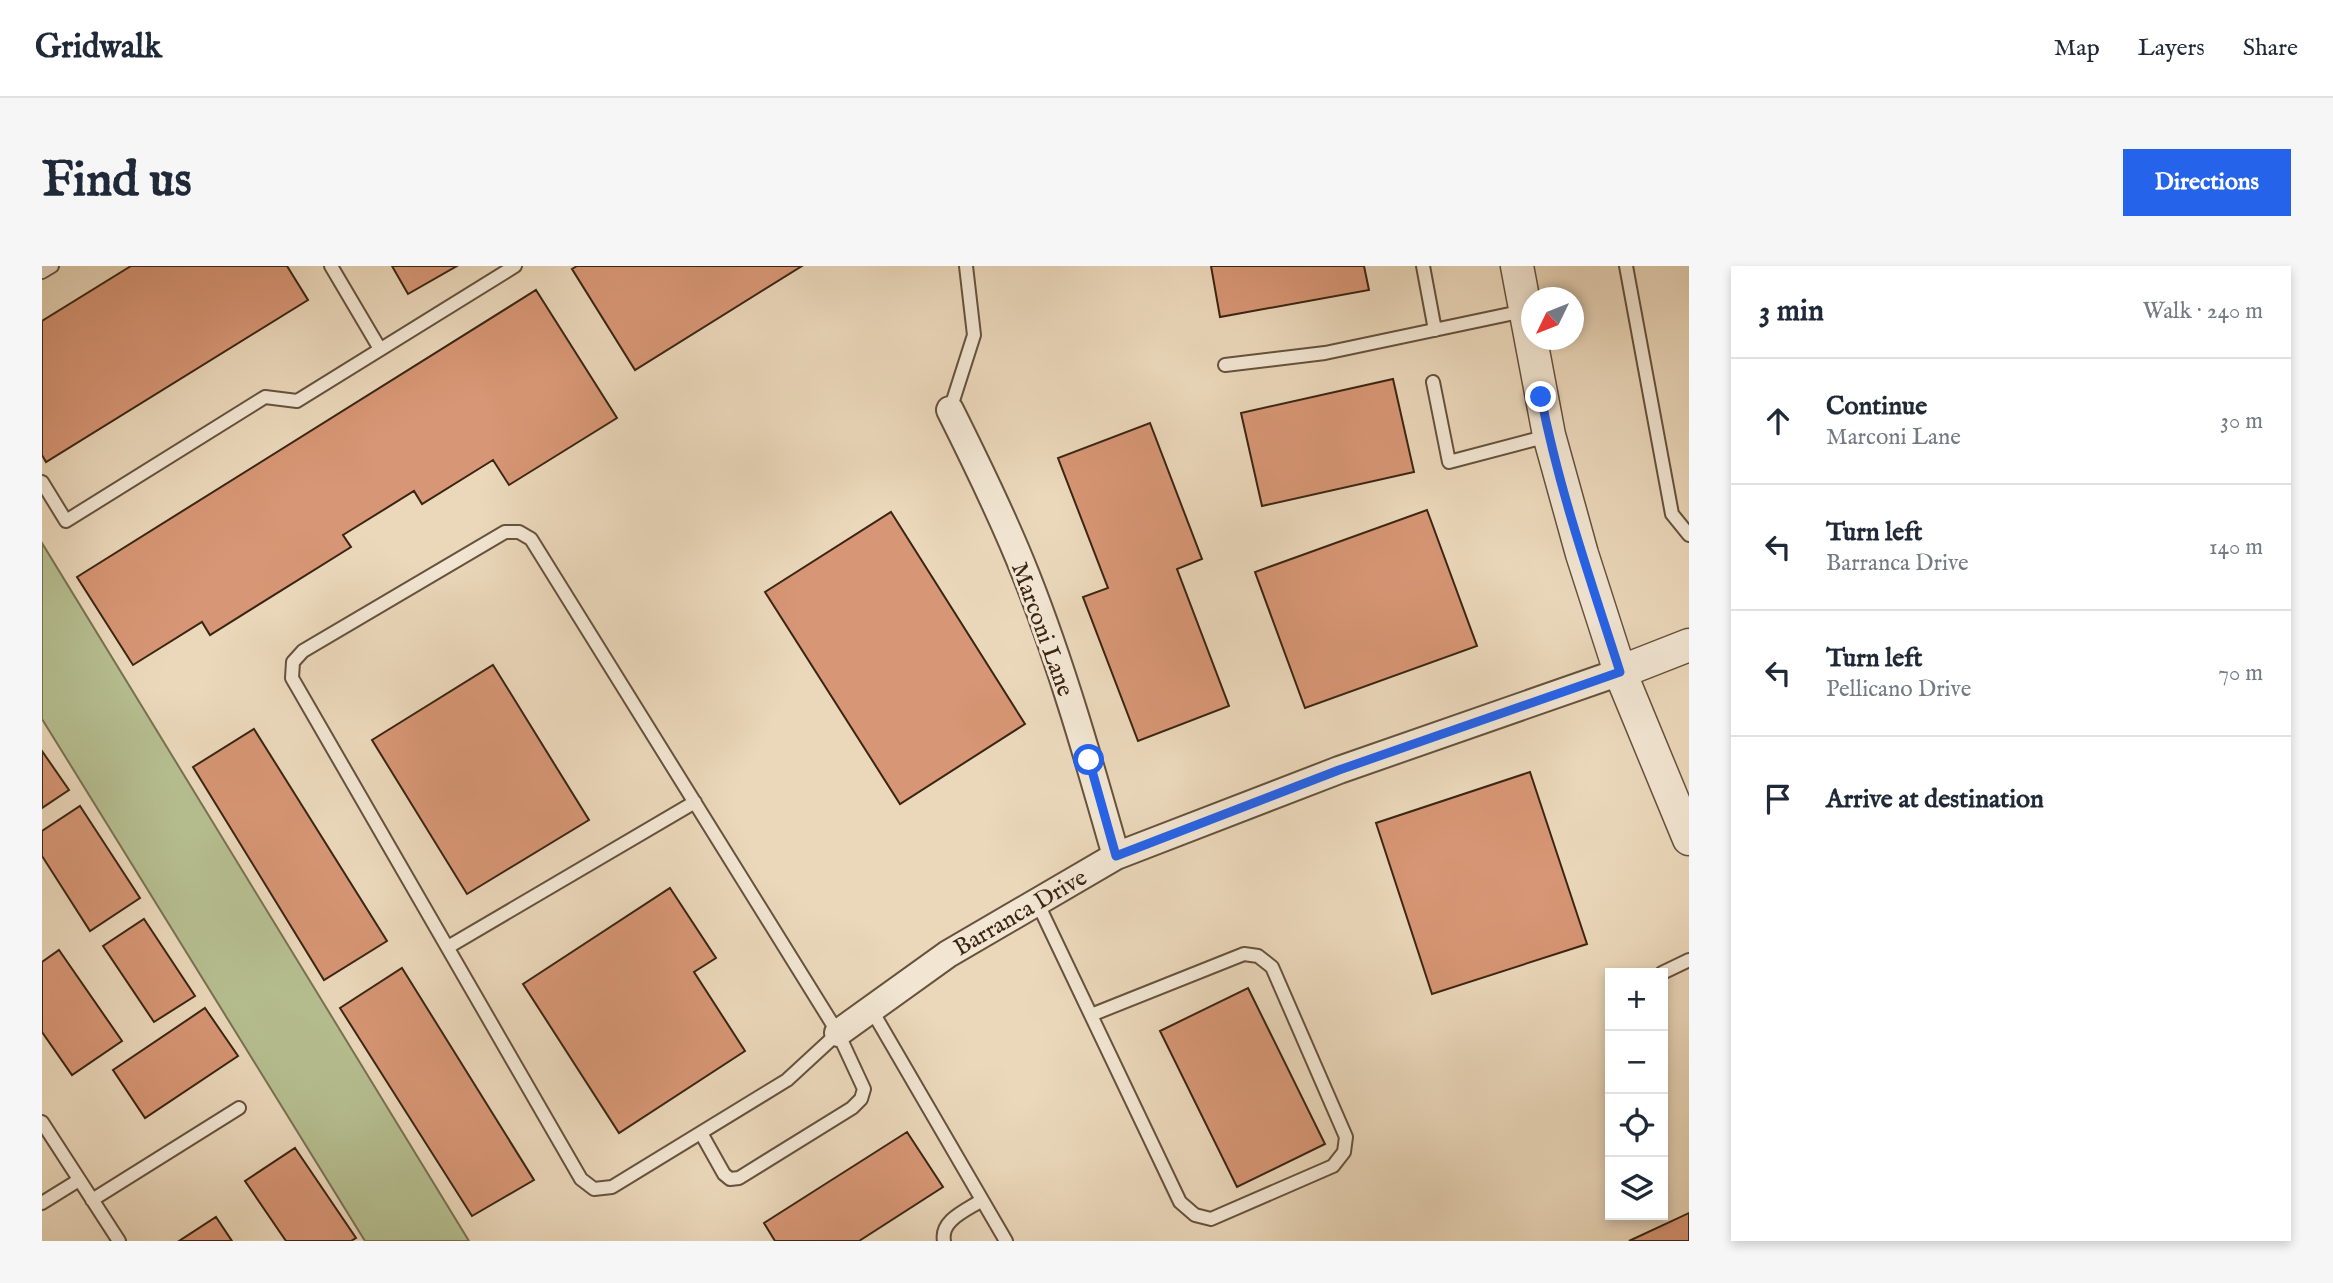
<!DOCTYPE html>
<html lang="en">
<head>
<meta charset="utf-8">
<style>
	body { margin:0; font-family:"IM FELL English",serif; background:#f6f6f7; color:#1f2937 }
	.controls { position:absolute; right:21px; bottom:21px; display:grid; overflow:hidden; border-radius:0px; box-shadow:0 4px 10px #0003 }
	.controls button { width:63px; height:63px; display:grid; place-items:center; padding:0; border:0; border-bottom:2px solid #e0e1e3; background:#fff; color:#1f2937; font:35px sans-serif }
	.compass { position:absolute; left:1479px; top:21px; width:63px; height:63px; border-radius:50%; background:#fff; box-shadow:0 4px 10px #0003; rotate:227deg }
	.stop { position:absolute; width:21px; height:21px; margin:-16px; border:5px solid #2563eb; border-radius:50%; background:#fff }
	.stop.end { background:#2563eb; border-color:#fff; box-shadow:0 2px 7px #0008 }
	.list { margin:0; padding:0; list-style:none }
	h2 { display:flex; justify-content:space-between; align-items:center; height:91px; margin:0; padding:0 28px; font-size:30px }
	h2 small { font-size:23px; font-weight:400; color:#747a83 }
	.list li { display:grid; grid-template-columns:46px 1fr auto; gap:21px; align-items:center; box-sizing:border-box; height:126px; padding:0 28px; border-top:2px solid #e0e1e3 }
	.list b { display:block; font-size:26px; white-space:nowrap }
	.list p { margin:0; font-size:23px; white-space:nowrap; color:#747a83 }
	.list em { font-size:23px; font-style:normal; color:#747a83 }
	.icon { flex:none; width:38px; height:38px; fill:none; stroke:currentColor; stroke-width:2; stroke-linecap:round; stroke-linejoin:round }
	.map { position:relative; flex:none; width:1647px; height:975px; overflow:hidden; border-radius:0px }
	header { display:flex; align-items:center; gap:42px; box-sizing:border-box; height:98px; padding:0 35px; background:#fff; border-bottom:2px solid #e0e1e3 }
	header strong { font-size:33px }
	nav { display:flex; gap:38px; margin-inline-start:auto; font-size:24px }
	.intro { display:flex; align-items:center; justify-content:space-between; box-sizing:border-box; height:168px; padding:0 42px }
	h1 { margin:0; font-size:49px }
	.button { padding:18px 32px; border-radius:0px; background:#2563eb; color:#fff; font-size:24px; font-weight:700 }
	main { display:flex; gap:42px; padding:0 42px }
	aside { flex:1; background:#fff; border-radius:0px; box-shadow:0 4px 10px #0003 }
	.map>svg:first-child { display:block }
	.green { fill:#b6bf91; stroke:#787252; stroke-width:2 }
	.building { fill:#d79675; stroke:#3a2513; stroke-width:2 }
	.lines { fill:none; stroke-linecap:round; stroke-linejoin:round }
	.service-casing { stroke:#66523d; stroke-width:16 }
	.minor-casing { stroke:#66523d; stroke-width:30 }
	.tertiary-casing { stroke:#66523d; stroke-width:35 }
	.service { stroke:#f2e6d3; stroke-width:12 }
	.minor { stroke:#f2e6d3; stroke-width:26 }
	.tertiary { stroke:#f2e6d3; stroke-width:32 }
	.route { stroke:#2563eb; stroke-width:9 }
	.labels { text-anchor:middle; stroke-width:6; stroke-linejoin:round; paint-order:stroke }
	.street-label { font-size:24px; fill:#3a2513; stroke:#f2e6d3 }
</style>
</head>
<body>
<header>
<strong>Gridwalk</strong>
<nav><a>Map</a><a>Layers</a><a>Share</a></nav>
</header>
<div class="intro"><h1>Find us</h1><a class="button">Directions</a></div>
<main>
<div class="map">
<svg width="1647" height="975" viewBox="0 0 1647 975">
	<rect width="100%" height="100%" fill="#ebd8bb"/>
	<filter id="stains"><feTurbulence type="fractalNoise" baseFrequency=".00286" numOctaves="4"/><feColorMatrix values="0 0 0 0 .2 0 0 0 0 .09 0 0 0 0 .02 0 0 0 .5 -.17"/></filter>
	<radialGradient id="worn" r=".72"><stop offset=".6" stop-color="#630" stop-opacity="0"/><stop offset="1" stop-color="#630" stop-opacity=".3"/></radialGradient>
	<path class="green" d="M 0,277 L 427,975 L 323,975 L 0,453 Z"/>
	<path class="building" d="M 89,0 L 245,0 L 266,34 L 4,196 L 0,189 L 0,55 Z
		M 350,0 L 415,0 L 366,28 Z
		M 535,0 L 760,0 L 593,104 L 530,3 Z
		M 1169,0 L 1322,0 L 1327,24 L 1178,51 Z
		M 494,24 L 575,152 L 467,219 L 451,194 L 380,238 L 372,225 L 301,269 L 309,281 L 168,369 L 160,356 L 91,399 L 35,311 Z
		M 1351,113 L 1372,206 L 1220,240 L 1199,147 Z
		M 1108,157 L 1160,293 L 1135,303 L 1187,440 L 1096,475 L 1041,331 L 1066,322 L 1016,192 Z
		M 1385,244 L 1435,380 L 1263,442 L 1213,306 Z
		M 849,246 L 983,458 L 858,538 L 723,326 Z
		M 451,399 L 547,554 L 425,628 L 330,474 Z
		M 212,463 L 345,675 L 282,714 L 151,501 Z
		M 0,485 L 27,524 L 0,542 Z
		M 1488,506 L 1545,678 L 1390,728 L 1334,557 Z
		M 38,540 L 98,632 L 48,665 L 0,590 L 0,565 Z
		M 628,622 L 674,692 L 652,706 L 703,785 L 577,867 L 481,718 Z
		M 102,653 L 153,730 L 112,756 L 61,680 Z
		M 17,684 L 80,775 L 30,809 L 0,766 L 0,696 Z
		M 360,702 L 492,914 L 430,950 L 298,742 Z
		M 1206,722 L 1283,878 L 1195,921 L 1118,765 Z
		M 163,742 L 196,790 L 103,852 L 71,804 Z
		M 865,866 L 901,921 L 817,975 L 733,975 L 722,957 Z
		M 253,882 L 314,972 L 309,975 L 244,975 L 203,915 Z
		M 1647,947 L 1647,975 L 1587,975 Z
		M 174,951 L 190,975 L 137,975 Z"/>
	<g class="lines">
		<g class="service-casing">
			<path id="service" d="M 289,0 L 338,83
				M 1381,0 L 1393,64
				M 1584,0 L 1630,248 L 1647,269
				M 0,6 L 10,0
				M 1183,99 L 1283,87 L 1482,45
				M 1391,116 L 1407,196 L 1506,170
				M 908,144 L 932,69 L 924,0
				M 0,216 L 24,255 L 223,131 L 255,135 L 473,0
				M 995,636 L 1138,936 L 1153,949 L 1169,953 L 1291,900 L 1302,886 L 1304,871 L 1230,701 L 1216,690 L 1202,688 L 1049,749
				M 406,681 L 653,536
				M 1620,707 L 1647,694
				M 829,743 L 964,975
				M 0,856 L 77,975
				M 659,867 L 682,908 L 688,913 L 697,912 L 810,842 L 819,833 L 822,823 L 796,767 L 489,273 L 477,266 L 463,266 L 261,385 L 251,396 L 250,412 L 539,913 L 552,923 L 570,921 L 745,814 L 796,767
				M 50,934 L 197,842
				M 0,937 L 37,914
				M 902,975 C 898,954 925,944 940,934"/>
		</g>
		<g class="minor-casing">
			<path id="minor" d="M 908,144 C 935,198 962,253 984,309 C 1020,400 1047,495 1074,590
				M 796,767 L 906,688 L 1074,590 L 1297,504 L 1578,406"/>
		</g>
		<g class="tertiary-casing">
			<path id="tertiary" d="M 1475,0 L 1507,169 L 1540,288 L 1578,406 L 1647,573
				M 1578,406 L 1647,379"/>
		</g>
		<use href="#service" class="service"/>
		<use href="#minor" class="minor"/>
		<use href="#tertiary" class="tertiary"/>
	</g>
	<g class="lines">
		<path class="route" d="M 1047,494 L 1074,590 L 1297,504 L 1578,406 C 1549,315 1517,224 1499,131"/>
	</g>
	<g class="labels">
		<g class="street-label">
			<text transform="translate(1001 363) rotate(70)" y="8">Marconi Lane</text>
			<text transform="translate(978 646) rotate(-30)" y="8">Barranca Drive</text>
		</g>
	</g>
	<rect width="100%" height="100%" filter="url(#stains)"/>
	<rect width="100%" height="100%" fill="url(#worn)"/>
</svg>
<div class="controls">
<button>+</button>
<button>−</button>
<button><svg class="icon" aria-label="locate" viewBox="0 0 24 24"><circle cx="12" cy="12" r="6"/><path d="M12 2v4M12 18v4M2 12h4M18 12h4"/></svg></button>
<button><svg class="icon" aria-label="layers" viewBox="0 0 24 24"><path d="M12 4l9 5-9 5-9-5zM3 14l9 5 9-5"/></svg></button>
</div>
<svg class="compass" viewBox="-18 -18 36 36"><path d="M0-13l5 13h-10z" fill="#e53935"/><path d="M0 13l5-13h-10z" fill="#747a83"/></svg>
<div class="stop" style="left:1047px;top:494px"></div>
<div class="stop end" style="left:1499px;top:131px"></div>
</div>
<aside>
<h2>3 min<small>Walk · 240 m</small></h2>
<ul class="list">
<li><svg class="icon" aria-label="ahead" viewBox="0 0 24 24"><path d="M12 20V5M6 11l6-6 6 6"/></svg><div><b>Continue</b><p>Marconi Lane</p></div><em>30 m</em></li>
<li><svg class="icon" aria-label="left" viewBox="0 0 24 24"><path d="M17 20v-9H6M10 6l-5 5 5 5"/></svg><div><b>Turn left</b><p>Barranca Drive</p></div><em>140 m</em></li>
<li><svg class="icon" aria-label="left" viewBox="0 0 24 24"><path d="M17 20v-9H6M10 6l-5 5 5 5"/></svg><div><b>Turn left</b><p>Pellicano Drive</p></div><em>70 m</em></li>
<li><svg class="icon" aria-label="arrive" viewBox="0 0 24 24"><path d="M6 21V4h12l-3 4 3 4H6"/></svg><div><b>Arrive at destination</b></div></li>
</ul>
</aside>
</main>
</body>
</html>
